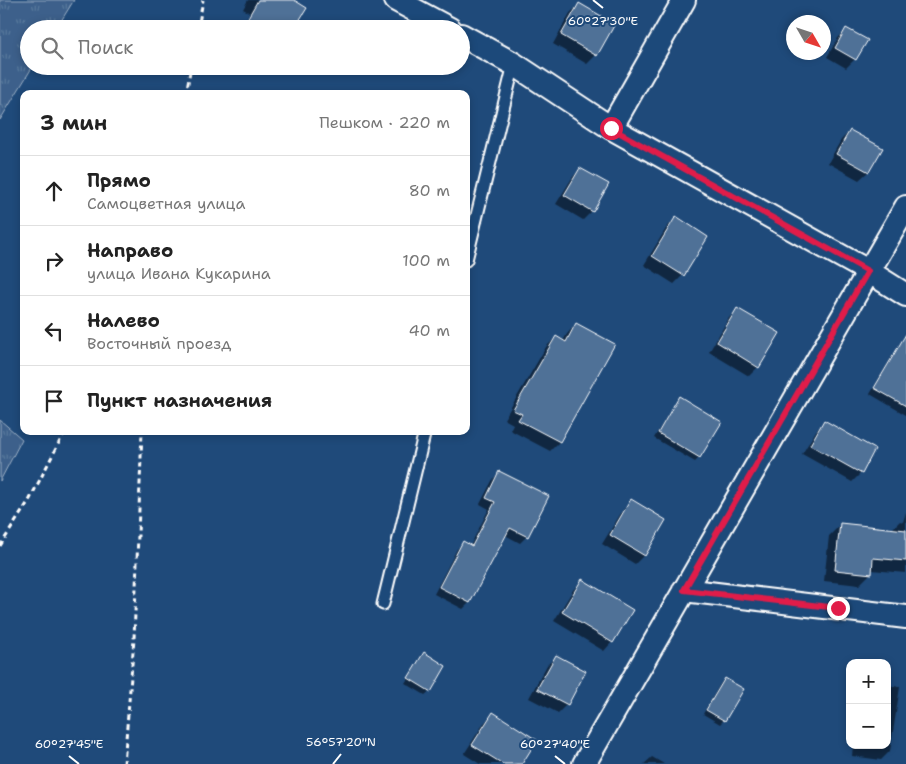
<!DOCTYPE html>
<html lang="ru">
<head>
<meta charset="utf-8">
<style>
	body { margin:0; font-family:"Shantell Sans",sans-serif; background:#f6f6f6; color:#222 }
	.controls { position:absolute; right:15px; bottom:15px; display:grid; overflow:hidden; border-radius:10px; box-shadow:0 2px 8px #0003 }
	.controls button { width:45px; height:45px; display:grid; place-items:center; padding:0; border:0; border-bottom:1px solid #e0e0e0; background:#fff; color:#222; font:25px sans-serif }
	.compass { position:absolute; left:786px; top:15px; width:45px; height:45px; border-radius:50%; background:#fff; box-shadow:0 2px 8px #0003; rotate:129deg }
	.stop { position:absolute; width:15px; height:15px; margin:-11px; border:4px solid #e11d48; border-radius:50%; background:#fff }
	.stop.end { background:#e11d48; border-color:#fff; box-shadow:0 1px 5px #0008 }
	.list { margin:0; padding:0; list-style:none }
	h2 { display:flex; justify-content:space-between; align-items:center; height:65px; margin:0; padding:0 20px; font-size:21px }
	h2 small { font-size:16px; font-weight:400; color:#767676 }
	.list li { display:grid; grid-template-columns:32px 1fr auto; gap:15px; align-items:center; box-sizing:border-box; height:70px; padding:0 20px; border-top:1px solid #e0e0e0 }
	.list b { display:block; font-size:19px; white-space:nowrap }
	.list p { margin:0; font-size:16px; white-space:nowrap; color:#767676 }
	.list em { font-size:16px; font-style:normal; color:#767676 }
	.icon { flex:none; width:28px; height:28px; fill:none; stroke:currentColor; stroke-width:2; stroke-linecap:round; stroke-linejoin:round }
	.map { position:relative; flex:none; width:906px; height:764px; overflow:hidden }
	.search { position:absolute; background:#fff; box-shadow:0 2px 8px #0003; left:20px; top:20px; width:450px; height:55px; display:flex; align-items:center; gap:12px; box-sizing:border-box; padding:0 18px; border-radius:28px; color:#767676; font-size:19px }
	.panel { position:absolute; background:#fff; box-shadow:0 2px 8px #0003; left:20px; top:90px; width:450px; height:345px; border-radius:10px }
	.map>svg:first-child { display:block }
	.grass { fill:url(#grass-tufts); stroke:#9eb0c5 }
	.shadow { fill:#0007 }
	.building { fill:#507197; stroke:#fff }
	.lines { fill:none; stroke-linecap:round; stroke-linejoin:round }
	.lane-casing { stroke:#fff; stroke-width:15 }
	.street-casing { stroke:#fff; stroke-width:26 }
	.path { stroke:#fff; stroke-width:3; stroke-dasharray:5 4; stroke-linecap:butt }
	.lane { stroke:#1f4a7a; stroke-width:11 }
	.street { stroke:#1f4a7a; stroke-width:22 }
	.route { stroke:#e11d48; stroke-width:6 }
	.ticks { fill:none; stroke:#fff; stroke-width:2 }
	.ticks-label { font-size:12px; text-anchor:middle; fill:#fff; stroke:#1f4a7a; stroke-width:4; stroke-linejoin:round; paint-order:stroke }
</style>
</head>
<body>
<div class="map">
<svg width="906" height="764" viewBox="0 0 906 764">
	<defs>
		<pattern id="grass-tufts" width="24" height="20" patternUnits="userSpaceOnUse" patternTransform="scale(1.25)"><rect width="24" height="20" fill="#3c618b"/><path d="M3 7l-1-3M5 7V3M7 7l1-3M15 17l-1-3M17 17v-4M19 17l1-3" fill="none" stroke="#59799c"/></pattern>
	</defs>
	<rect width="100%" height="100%" fill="#1f4a7a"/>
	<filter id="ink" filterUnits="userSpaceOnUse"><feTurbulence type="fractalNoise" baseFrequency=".02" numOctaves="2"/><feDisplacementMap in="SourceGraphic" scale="10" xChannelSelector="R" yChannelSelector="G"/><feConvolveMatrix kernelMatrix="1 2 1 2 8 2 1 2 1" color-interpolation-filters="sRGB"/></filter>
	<g filter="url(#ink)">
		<path class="grass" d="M 0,0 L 74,0 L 56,29 L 29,29 L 29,66 L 33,66 L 0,120 Z
			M 0,420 L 22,439 L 0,481 Z"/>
		<path class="shadow" d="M 248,0 L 292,0 L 293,29 L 246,29 L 242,25 L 250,13 L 243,9 Z
			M 579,5 L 596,55 L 587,64 L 553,44 L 570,13 Z
			M 847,29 L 855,59 L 846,68 L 827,57 L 838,38 Z
			M 850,131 L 881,149 L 868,172 L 859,180 L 828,163 L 841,140 Z
			M 580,169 L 592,211 L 583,220 L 556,204 L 572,178 Z
			M 676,218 L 683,275 L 674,284 L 644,265 L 667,227 Z
			M 738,309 L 758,367 L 749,376 L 709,352 L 729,318 Z
			M 576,324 L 559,442 L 550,451 L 510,430 L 513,424 L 504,419 L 546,347 L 556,337 L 563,341 L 567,334 Z
			M 898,349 L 906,353 L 906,415 L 870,394 L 893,355 Z
			M 676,402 L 720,422 L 699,458 L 695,462 L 654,438 Z
			M 824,422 L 861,473 L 852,482 L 802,454 L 816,431 Z
			M 499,473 L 547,497 L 527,536 L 520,543 L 505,535 L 469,603 L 463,609 L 434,594 L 457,549 L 463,543 L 470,546 L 489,509 L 480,504 L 493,479 Z
			M 632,501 L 644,555 L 635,564 L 602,544 L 623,510 Z
			M 906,512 L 906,573 L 871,570 L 871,573 L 859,585 L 824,581 L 829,536 L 841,524 L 892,529 L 900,521 L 903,522 Z
			M 582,581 L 612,642 L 604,651 L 554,621 L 573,590 Z
			M 424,654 L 430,691 L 425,695 L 405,683 Z
			M 556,657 L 585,672 L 567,704 L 558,713 L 529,698 L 547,665 Z
			M 725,679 L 724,720 L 720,724 L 703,714 L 721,683 Z
			M 887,685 L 900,687 L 890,751 L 881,760 L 852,756 L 853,745 L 887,745 Z
			M 493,714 L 520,764 L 480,764 L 464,754 L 484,723 Z
			M 652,757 L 664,764 L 644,764 Z"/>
		<path class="building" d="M 258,0 L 294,0 L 307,8 L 294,29 L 260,29 L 246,21 Z
			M 579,3 L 615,24 L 597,56 L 561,35 Z
			M 846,28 L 868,40 L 856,60 L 835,48 Z
			M 850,130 L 883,148 L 869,172 L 836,154 Z
			M 580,168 L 609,184 L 593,212 L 564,195 Z
			M 676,216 L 708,237 L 684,276 L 652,256 Z
			M 737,308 L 780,333 L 759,368 L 717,342 Z
			M 576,323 L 615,344 L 560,442 L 518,420 L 522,414 L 513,410 L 556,336 L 566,342 Z
			M 906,334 L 906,406 L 874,388 Z
			M 679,396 L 722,422 L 700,458 L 658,433 Z
			M 824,420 L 875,449 L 862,474 L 810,445 Z
			M 499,471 L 549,496 L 528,537 L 510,528 L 470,603 L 439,587 L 463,541 L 472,546 L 495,502 L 486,498 Z
			M 631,499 L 666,520 L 645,556 L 610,535 Z
			M 840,523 L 906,530 L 906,561 L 873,558 L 872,574 L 835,570 Z
			M 582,579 L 633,610 L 613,643 L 562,612 Z
			M 424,652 L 446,666 L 431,692 L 408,678 Z
			M 556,655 L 586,671 L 568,705 L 537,689 Z
			M 725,678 L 744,689 L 725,721 L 706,710 Z
			M 493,712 L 537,740 L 522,764 L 503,764 L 472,745 Z"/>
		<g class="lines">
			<g class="lane-casing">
				<path id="lane" d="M 466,260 L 514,64
					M 383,604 L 425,431"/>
			</g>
			<g class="street-casing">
				<path id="street" d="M 396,0 L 450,29
					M 461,35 L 514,64 L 611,128 L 868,271 L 906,295
					M 611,128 L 684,0
					M 684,590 L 906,617
					M 584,764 L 906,207"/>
			</g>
			<path class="path" d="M 198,29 L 203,0
				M 186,94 L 191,66
				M 0,546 L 30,499 L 65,431
				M 124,764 L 134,639 L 142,431"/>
			<use href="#lane" class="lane"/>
			<use href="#street" class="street"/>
		</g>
	</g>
	<g class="lines" filter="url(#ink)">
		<path class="route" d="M 611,128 L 868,271 L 684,590 L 838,608"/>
	</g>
	<path class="ticks" d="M 593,0 L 603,8M 69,756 L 79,764M 555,756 L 565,764M 333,764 L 341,754"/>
	<g class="ticks-label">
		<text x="603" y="25">60°27'30"E</text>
		<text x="341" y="746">56°57'20"N</text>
		<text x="69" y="748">60°27'45"E</text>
		<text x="555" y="748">60°27'40"E</text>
	</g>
</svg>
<div class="controls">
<button>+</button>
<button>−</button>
</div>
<svg class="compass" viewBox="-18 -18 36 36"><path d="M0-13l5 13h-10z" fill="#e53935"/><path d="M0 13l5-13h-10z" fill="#767676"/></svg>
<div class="stop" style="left:611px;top:128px"></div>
<div class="stop end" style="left:838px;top:608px"></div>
<div class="search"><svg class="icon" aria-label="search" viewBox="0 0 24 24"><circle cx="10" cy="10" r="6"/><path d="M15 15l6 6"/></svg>Поиск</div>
<section class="panel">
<h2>3 мин<small>Пешком · 220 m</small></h2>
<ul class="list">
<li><svg class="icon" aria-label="ahead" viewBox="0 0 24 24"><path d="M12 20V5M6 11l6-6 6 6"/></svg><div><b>Прямо</b><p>Самоцветная улица</p></div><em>80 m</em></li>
<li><svg class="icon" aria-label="right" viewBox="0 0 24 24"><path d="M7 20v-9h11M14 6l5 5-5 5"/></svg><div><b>Направо</b><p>улица Ивана Кукарина</p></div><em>100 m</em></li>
<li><svg class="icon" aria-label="left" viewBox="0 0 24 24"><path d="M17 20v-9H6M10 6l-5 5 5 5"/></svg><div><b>Налево</b><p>Восточный проезд</p></div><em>40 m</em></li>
<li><svg class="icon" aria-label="arrive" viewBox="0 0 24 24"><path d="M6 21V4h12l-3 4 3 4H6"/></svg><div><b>Пункт назначения</b></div></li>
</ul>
</section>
</div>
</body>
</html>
